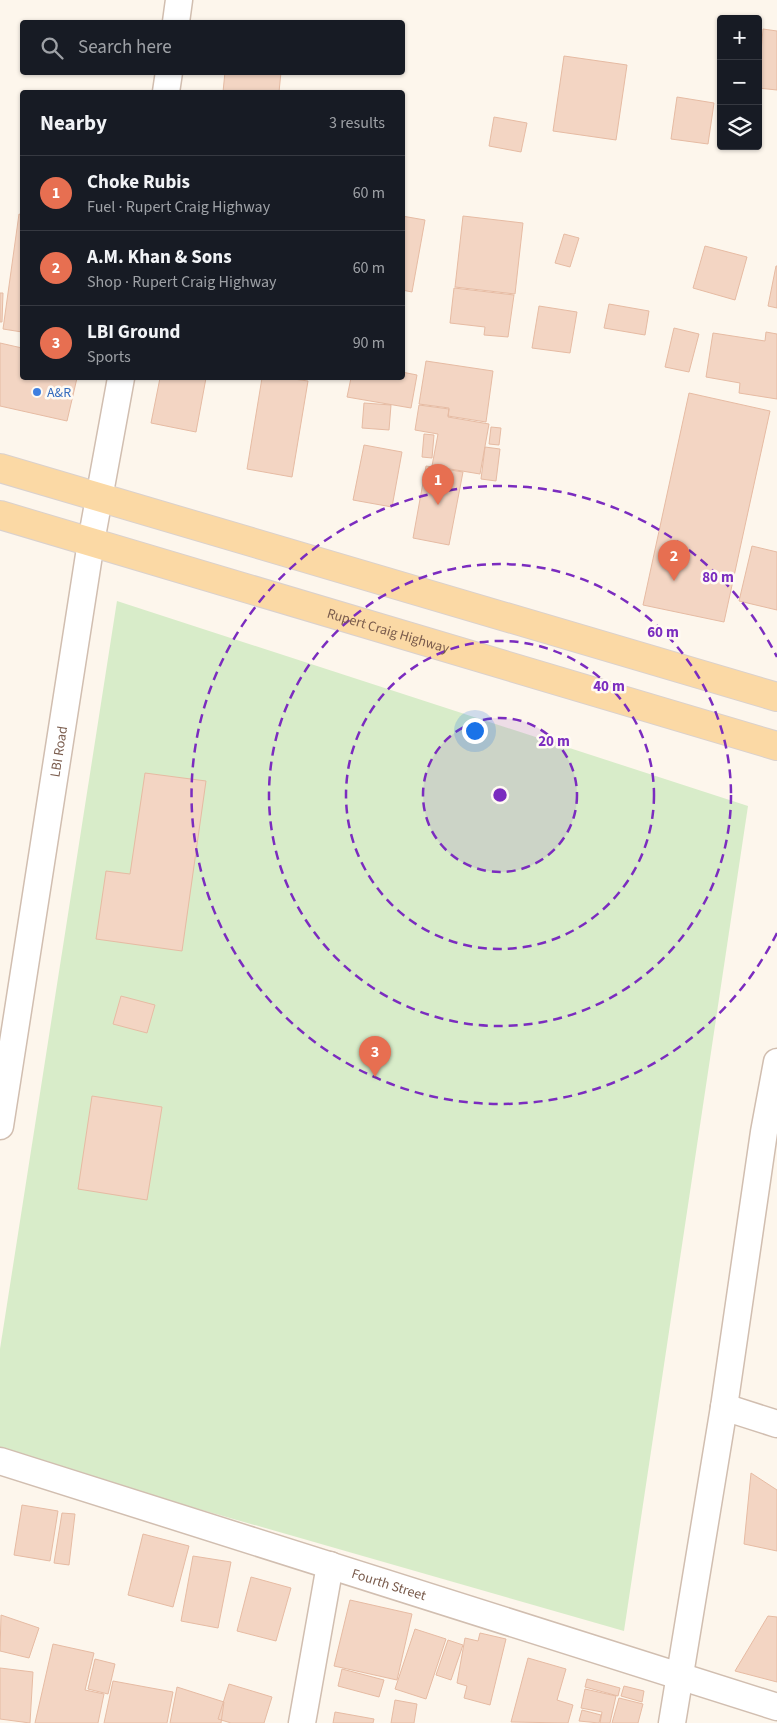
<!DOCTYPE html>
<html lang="en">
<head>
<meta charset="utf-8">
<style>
	body { margin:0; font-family:"Source Sans 3",sans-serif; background:#20242c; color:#f1f3f6 }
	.controls { position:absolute; right:15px; top:15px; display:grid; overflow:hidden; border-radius:5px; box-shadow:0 1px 4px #0004 }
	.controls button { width:45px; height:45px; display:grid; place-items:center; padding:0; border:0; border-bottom:1px solid #363941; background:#171b24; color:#f1f3f6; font:25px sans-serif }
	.you { position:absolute; left:474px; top:730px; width:18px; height:18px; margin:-12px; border:4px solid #fff; border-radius:50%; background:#1a73e8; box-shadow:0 0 0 8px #1a73e833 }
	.badge { display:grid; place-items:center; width:32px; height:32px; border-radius:50%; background:#e76f51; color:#fff; font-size:16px; font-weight:700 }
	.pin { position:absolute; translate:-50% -41px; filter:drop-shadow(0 1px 2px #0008) }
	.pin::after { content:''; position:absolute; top:26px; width:18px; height:15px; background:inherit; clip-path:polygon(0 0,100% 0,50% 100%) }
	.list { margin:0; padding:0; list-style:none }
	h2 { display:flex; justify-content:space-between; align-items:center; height:65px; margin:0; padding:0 20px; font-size:21px }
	h2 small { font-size:16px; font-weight:400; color:#9ea1a6 }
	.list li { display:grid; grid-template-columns:32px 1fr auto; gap:15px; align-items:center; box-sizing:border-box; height:75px; padding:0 20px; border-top:1px solid #363941 }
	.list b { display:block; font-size:19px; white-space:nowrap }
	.list p { margin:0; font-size:16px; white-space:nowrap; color:#9ea1a6 }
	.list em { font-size:16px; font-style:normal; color:#9ea1a6 }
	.icon { flex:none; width:28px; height:28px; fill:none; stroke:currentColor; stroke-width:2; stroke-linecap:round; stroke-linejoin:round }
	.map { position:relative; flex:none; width:777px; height:1723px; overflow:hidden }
	.search { position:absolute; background:#171b24; box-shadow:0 1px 4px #0004; left:20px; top:20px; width:385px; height:55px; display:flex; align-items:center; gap:12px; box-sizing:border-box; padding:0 18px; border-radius:5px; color:#9ea1a6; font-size:19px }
	.panel { position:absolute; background:#171b24; box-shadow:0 1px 4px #0004; left:20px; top:90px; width:385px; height:290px; border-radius:5px }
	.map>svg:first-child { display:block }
	.green { fill:#d8ecc9 }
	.building { fill:#f3d5c3; stroke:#e6bba3 }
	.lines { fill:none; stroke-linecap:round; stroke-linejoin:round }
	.minor-casing { stroke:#d1beb0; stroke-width:29 }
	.primary-casing { stroke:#dad1cd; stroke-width:30 }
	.minor { stroke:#fff; stroke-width:26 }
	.primary { stroke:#fbd9a5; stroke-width:28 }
	.ring { fill:none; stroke:#7b2cbf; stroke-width:2.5; stroke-dasharray:9 6 }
	.shop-dot { fill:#3f7fe0; stroke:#fffaf3; stroke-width:2 }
	.labels { text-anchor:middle; stroke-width:5; stroke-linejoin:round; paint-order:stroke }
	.shop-label { font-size:14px; fill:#366cbe; stroke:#fffaf3; text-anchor:start }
	.street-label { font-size:14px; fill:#7a5c4d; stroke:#fffaf3 }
	.centre { fill:#7b2cbf; stroke:#fffaf3; stroke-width:2.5 }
	.ring-label { font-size:15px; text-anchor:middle; font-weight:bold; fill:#7b2cbf; stroke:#fffaf3; stroke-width:5; stroke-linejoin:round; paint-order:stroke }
</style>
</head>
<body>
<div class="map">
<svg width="777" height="1723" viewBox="0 0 777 1723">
	<rect width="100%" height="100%" fill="#fdf6ec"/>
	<path class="green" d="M 117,601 L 748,806 L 624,1631 L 0,1452 L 0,1349 Z"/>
	<path class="building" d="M 763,29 L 777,31 L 777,90 L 758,88 Z
		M 564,56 L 627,65 L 616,140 L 553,131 Z
		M 225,72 L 281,72 L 279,92 L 223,92 Z
		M 677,97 L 714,103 L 708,144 L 671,139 Z
		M 494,117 L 527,123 L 521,152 L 489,146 Z
		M 19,214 L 22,215 L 22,332 L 3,329 Z
		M 402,216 L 425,220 L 412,292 L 402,290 Z
		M 463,216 L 523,223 L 515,294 L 455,287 Z
		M 564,234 L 579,238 L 570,267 L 555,263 Z
		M 705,246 L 747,257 L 735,300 L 693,288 Z
		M 776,266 L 777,266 L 777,308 L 768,306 Z
		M 454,288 L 514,295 L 508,337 L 484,335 L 485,327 L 450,323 Z
		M 0,293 L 3,293 L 2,322 L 0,322 Z
		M 609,304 L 649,311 L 645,335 L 604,328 Z
		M 539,306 L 577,312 L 570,353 L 532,348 Z
		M 674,328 L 699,334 L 689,372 L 665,367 Z
		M 766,332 L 777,334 L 777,399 L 739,393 L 740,383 L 706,377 L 713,333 L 765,341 Z
		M 0,343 L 22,348 L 22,378 L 77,378 L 67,421 L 0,406 Z
		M 426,361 L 493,371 L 486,422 L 448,416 L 449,408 L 419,404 Z
		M 402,372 L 417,375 L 411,408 L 347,397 L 351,378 L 402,378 Z
		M 160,378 L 206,378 L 196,432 L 151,423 Z
		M 262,378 L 286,378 L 308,381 L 292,477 L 247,469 Z
		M 689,393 L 770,411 L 724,622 L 643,605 Z
		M 364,403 L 391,405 L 389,430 L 362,428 Z
		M 419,405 L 449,409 L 448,417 L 489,424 L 480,474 L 432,466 L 438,434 L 415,430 Z
		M 491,427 L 501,428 L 499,445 L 489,444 Z
		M 424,434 L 434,435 L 432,458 L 422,457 Z
		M 364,445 L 402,452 L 392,507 L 353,500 Z
		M 485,447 L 500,449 L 496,481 L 481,479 Z
		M 426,466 L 463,472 L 449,545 L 413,538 Z
		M 752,546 L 777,552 L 777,610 L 739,601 Z
		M 145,773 L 206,781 L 182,951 L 96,939 L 106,871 L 130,874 Z
		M 121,996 L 155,1005 L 147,1033 L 113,1024 Z
		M 92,1096 L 162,1107 L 147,1200 L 78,1189 Z
		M 751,1473 L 777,1490 L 777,1551 L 744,1544 Z
		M 22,1505 L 58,1511 L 50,1561 L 14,1555 Z
		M 62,1513 L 75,1514 L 69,1565 L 54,1563 Z
		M 143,1534 L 189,1546 L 173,1607 L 128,1595 Z
		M 193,1556 L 231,1562 L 218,1628 L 181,1621 Z
		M 251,1577 L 291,1588 L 276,1641 L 237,1631 Z
		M 350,1600 L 412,1614 L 397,1680 L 334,1666 Z
		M 1,1615 L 39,1628 L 29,1658 L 0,1651 Z
		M 768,1616 L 777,1617 L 777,1682 L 735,1671 Z
		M 415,1629 L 446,1639 L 426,1699 L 395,1689 Z
		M 480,1633 L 506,1639 L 490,1705 L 464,1698 L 467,1686 L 457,1683 L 465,1638 L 478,1641 Z
		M 448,1640 L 463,1645 L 451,1680 L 436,1675 Z
		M 53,1644 L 94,1653 L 85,1690 L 104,1694 L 98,1723 L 35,1723 Z
		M 528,1658 L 566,1669 L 557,1700 L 573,1705 L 568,1723 L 511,1722 Z
		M 95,1659 L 115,1664 L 108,1694 L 88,1689 Z
		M 0,1668 L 33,1672 L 30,1723 L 0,1719 Z
		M 342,1669 L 384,1680 L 379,1697 L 338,1686 Z
		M 587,1679 L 620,1688 L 618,1696 L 585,1687 Z
		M 113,1681 L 173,1692 L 167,1723 L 104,1723 Z
		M 229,1684 L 272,1697 L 264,1723 L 231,1723 L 218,1719 Z
		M 624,1686 L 644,1691 L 642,1702 L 621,1696 Z
		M 177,1687 L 224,1702 L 221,1723 L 170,1723 Z
		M 585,1689 L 616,1696 L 610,1723 L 600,1723 L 602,1712 L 581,1708 Z
		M 619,1698 L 643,1704 L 638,1723 L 612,1723 Z
		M 395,1700 L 417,1704 L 414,1723 L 391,1723 Z
		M 582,1710 L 601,1715 L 599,1723 L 579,1721 Z
		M 335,1712 L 374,1719 L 373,1723 L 333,1723 Z"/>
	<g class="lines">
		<g class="minor-casing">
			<g id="minor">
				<path d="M 176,22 L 179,0"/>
				<path d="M 166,92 L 169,72"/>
				<path id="s1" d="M 0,1126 L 91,542 L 121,378"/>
				<path d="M 724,1407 L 777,1424"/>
				<path id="s2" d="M 0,1461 L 777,1707"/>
				<path d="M 302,1723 L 330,1565"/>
				<path d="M 672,1723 L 724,1407 L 764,1132 L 777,1062"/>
			</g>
		</g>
		<g class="primary-casing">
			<g id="primary">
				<path d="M 0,468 L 777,697"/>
				<path id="s3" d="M 0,515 L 777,746"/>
			</g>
		</g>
		<use href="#minor" class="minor"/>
		<use href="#primary" class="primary"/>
	</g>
	<circle cx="500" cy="795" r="77" fill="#7b2cbf" fill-opacity=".12"/>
	<g class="ring">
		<circle cx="500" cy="795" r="77"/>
		<circle cx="500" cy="795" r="154"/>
		<circle cx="500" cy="795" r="231"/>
		<path d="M777 933A309 309 0 1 1 777 657"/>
	</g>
	<circle class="shop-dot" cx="37" cy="392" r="5"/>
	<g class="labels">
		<g class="shop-label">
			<text x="47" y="397">A&amp;R</text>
		</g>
		<g class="street-label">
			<text dy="5" stroke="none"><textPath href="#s3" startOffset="405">Rupert Craig Highway</textPath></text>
			<text dy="5" stroke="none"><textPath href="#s1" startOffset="379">LBI Road</textPath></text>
			<text dy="5" stroke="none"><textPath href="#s2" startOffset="408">Fourth Street</textPath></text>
		</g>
	</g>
	<circle cx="500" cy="795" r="8" class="centre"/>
	<g class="ring-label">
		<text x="718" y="582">80 m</text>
		<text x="663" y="637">60 m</text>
		<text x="609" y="691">40 m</text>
		<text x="554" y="746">20 m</text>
	</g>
</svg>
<div class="controls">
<button>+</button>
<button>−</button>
<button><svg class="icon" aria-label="layers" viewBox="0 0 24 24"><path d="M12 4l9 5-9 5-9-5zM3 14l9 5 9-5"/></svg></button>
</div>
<div class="you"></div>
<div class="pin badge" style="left:438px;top:505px">1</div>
<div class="pin badge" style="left:674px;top:581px">2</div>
<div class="pin badge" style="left:375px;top:1077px">3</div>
<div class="search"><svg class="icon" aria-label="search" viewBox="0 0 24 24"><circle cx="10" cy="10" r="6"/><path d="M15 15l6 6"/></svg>Search here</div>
<section class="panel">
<h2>Nearby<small>3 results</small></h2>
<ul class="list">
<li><span class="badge">1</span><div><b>Choke Rubis</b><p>Fuel · Rupert Craig Highway</p></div><em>60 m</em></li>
<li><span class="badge">2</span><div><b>A.M. Khan &amp; Sons</b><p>Shop · Rupert Craig Highway</p></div><em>60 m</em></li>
<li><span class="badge">3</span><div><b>LBI Ground</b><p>Sports</p></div><em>90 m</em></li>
</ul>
</section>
</div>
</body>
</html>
